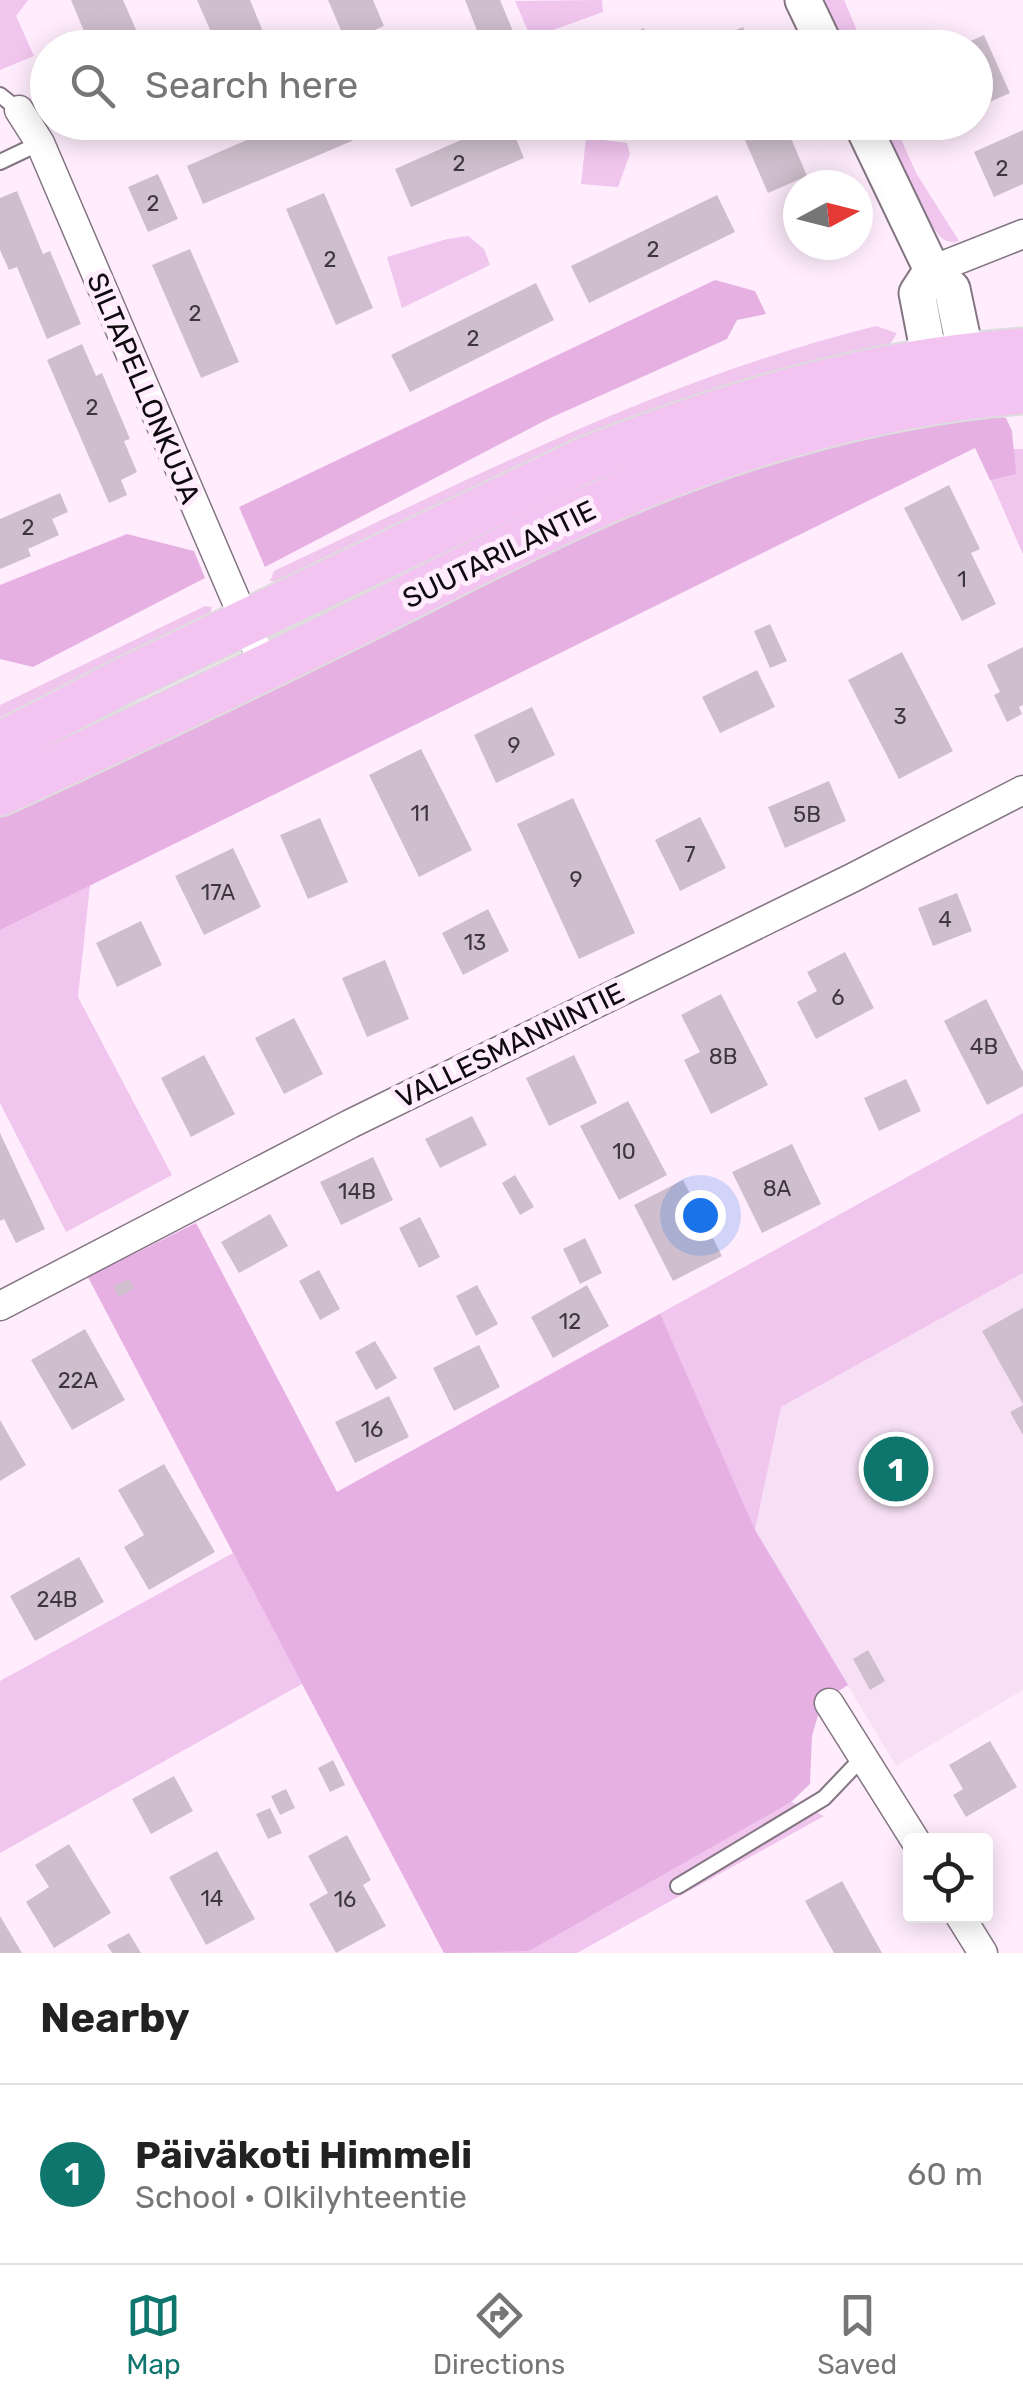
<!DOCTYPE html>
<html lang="en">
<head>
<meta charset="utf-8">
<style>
	body { margin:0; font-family:Rubik,sans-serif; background:#f6f6f6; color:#222 }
	.controls { position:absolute; right:30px; bottom:30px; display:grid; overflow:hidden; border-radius:10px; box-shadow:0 5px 25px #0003 }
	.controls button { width:90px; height:90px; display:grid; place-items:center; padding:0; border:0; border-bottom:2px solid #e0e0e0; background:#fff; color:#222; font:50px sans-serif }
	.compass { position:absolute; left:783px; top:170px; width:90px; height:90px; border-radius:50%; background:#fff; box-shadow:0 5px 25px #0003; rotate:83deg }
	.you { position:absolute; left:700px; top:1215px; width:35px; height:35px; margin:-25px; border:8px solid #fff; border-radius:50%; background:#1a73e8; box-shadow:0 0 0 15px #1a73e833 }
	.badge { display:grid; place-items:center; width:65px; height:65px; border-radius:50%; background:#0f766e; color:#fff; font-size:32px; font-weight:700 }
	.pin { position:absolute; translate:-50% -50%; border:5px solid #fff; box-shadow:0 2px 10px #0006 }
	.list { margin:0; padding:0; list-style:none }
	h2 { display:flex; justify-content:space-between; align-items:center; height:130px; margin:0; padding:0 40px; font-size:42px }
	h2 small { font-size:32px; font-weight:400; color:#767676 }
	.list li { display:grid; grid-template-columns:65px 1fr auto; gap:30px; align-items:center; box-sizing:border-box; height:180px; padding:0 40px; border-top:2px solid #e0e0e0 }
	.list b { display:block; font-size:38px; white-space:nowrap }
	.list p { margin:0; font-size:32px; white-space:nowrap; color:#767676 }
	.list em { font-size:32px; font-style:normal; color:#767676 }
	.icon { flex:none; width:55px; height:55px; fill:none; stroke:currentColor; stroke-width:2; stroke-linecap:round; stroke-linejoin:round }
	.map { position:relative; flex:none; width:1023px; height:1953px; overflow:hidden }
	.search { position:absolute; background:#fff; box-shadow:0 5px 25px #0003; left:30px; right:30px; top:30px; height:110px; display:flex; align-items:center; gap:25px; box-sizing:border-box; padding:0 35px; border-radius:55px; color:#767676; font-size:38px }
	.sheet { height:310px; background:#fff }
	nav { display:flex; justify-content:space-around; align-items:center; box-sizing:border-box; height:140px; border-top:2px solid #e0e0e0; background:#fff; font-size:28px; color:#767676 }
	nav a { display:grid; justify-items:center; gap:5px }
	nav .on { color:#0f766e }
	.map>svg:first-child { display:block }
	.built { fill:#f7e0f5 }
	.green { fill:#f0c5ee }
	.forest { fill:#e6b0e3 }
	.building { fill:#cfbfce }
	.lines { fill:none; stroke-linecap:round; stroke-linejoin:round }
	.service-casing { stroke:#847583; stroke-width:18 }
	.minor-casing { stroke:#847583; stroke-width:31 }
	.tertiary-casing { stroke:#847583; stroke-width:39 }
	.primary-casing { stroke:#ddd; stroke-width:49 }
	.service { stroke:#fff; stroke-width:14 }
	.minor { stroke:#fff; stroke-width:28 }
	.tertiary { stroke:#fff; stroke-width:35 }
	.primary { stroke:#f3c4f1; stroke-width:45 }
	.labels { text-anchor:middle; stroke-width:10; stroke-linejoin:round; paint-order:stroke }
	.number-label { font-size:22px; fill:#3f373f }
	.street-label { font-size:28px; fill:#0f0a0f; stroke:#ffedfd }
</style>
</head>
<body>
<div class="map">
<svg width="1023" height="1953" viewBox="0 0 1023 1953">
	<rect width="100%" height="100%" fill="#ffedfd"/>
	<path class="built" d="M 1023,1273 L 1023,1690 L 896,1766 L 755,1530 L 781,1407 Z"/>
	<path class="green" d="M 0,0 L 28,0 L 16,16 L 34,56 L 0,70 Z
		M 602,0 L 603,12 L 531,38 L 515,1 Z
		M 824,0 L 844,0 L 864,47 L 843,47 Z
		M 879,123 L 894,123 L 916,173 L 959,241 C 944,245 938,235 931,224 Z
		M 586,138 L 627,143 L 630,154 L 618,187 L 581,184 Z
		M 468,236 L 484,249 L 490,265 L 402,308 L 387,257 L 447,239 Z
		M 876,326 L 897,333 L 891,343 L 879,352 L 287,583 L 270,581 L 274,571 C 472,478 662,379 876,326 Z
		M 977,449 L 1023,449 L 1023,554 L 1018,543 Z
		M 205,606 L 212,607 L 208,620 L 0,731 L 0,705 Z
		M 90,885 L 78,997 L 172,1175 L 66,1232 L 0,1103 L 0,930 Z
		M 1023,1113 L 1023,1273 L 781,1407 L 755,1530 L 848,1685 L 756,1741 L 791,1802 L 824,1816 L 577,1953 L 444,1953 L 302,1684 L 0,1853 L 0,1681 L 233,1553 L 88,1277 L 196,1223 L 337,1492 Z"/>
	<path class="forest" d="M 715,280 L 755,291 L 766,314 L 737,320 L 727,339 L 548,419 L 265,567 L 239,507 Z
		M 989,414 L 1006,418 L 1012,431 L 1016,474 L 990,480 L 975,448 L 0,930 L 0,807 L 564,533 L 848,435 Z
		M 127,534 L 194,551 L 205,578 L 33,667 L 0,659 L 0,585 Z
		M 196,1223 L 337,1492 L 660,1314 L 755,1530 L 848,1685 L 822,1701 L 812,1736 L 810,1784 L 791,1802 L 529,1951 L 444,1953 L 88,1277 Z"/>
	<path class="building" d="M 71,0 L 123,0 L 144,48 L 91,48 Z
		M 197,0 L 250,0 L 264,34 L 233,48 L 218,48 Z
		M 328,0 L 373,0 L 384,26 L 346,42 Z
		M 465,0 L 500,0 L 518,43 L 508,48 L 484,48 Z
		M 743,27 L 752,48 L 705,48 L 704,44 Z
		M 644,28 L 652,48 L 600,48 Z
		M 984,35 L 1010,93 L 976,108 L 976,48 L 955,48 Z
		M 288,122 L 344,122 L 352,141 L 203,204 L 187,166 Z
		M 502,122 L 509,122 L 524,158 L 411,207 L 395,169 Z
		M 737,122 L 784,122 L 807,176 L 768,193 Z
		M 1023,130 L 1023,184 L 994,197 L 974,152 Z
		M 158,174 L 178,219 L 148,232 L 128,187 Z
		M 17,191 L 43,254 L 50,251 L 81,324 L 47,339 L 17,267 L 9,270 L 0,250 L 0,198 Z
		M 324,193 L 373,308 L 336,325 L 286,209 Z
		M 717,195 L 735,232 L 589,303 L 571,266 Z
		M 190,249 L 239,362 L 201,378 L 152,265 Z
		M 536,283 L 554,320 L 410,392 L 391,355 Z
		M 82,344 L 96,376 L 102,373 L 130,439 L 124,441 L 137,472 L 121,480 L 127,495 L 109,503 L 47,360 Z
		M 949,485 L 980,549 L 971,553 L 996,604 L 962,621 L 904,508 Z
		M 60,493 L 68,512 L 52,519 L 59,535 L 28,549 L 31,556 L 0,569 L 0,519 Z
		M 770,624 L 787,661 L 770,668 L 754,631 Z
		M 1023,647 L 1023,705 L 1019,707 L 1022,714 L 1007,722 L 994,695 L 1000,692 L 987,665 Z
		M 902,652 L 953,751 L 899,779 L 848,680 Z
		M 757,670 L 775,707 L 720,733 L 702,697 Z
		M 532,707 L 555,755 L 496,783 L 474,735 Z
		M 421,749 L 472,850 L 419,877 L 369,775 Z
		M 829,781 L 846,821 L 785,848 L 768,807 Z
		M 573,798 L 635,933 L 579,959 L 517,824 Z
		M 700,817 L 726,868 L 680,891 L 655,840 Z
		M 320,818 L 348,882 L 308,899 L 280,835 Z
		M 233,848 L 261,907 L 204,935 L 175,876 Z
		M 957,893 L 972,931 L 933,946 L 918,908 Z
		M 488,909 L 509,951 L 463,975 L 442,933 Z
		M 141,921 L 162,965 L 117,987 L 96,943 Z
		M 845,952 L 874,1008 L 816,1039 L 797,1002 L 817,991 L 807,972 Z
		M 385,960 L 409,1019 L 367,1037 L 342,978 Z
		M 721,994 L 768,1085 L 711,1114 L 684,1060 L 700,1052 L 681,1015 Z
		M 986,999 L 1023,1072 L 1023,1086 L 987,1105 L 944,1021 Z
		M 294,1018 L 323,1074 L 284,1094 L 255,1038 Z
		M 204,1055 L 235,1114 L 191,1137 L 161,1078 Z
		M 574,1055 L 597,1103 L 549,1126 L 526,1078 Z
		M 906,1079 L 921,1111 L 879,1131 L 864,1098 Z
		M 628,1101 L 667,1175 L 619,1200 L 580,1126 Z
		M 472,1116 L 487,1145 L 440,1168 L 425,1139 Z
		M 0,1133 L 45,1229 L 16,1243 L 4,1219 L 0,1221 Z
		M 792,1144 L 821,1204 L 762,1233 L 732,1172 Z
		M 373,1157 L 393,1200 L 341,1225 L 320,1182 Z
		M 515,1175 L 534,1207 L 520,1215 L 502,1183 Z
		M 683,1180 L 722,1256 L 673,1281 L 634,1205 Z
		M 270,1214 L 288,1246 L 239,1273 L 221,1242 Z
		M 420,1217 L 440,1257 L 419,1268 L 399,1228 Z
		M 585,1238 L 602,1273 L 580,1284 L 563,1249 Z
		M 319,1270 L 340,1309 L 320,1320 L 299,1281 Z
		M 129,1279 L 134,1289 L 118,1297 L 114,1286 Z
		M 477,1285 L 498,1324 L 476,1336 L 456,1296 Z
		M 587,1285 L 609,1326 L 553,1358 L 531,1317 Z
		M 1023,1308 L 1023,1404 L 982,1331 Z
		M 85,1329 L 125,1400 L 72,1430 L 31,1360 Z
		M 375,1341 L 397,1378 L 376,1390 L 355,1352 Z
		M 479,1345 L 500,1387 L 454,1411 L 433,1368 Z
		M 389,1396 L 409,1437 L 355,1463 L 335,1422 Z
		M 1023,1405 L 1023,1435 L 1010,1412 Z
		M 0,1420 L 26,1465 L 0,1481 Z
		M 164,1464 L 215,1552 L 149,1590 L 124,1547 L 144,1535 L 118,1490 Z
		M 79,1557 L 104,1602 L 35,1641 L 10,1596 Z
		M 868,1650 L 885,1681 L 870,1690 L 853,1659 Z
		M 990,1741 L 1017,1787 L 966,1817 L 953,1795 L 963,1789 L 949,1765 Z
		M 333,1760 L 345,1785 L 330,1792 L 318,1768 Z
		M 174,1776 L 193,1811 L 151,1834 L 132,1799 Z
		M 286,1789 L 295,1808 L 280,1815 L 271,1796 Z
		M 270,1808 L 282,1833 L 268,1839 L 256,1814 Z
		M 347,1835 L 371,1880 L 363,1885 L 386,1926 L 336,1953 L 309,1904 L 328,1893 L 308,1856 Z
		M 69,1844 L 111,1913 L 54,1948 L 26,1902 L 49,1887 L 35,1865 Z
		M 217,1851 L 255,1919 L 206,1945 L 169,1877 Z
		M 842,1881 L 882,1953 L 834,1953 L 805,1901 Z
		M 0,1916 L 22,1953 L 0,1953 Z
		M 129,1933 L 141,1953 L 112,1953 L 107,1945 Z"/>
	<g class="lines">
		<g class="service-casing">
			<path id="service" d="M 0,95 L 19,110
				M 0,162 L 40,143
				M 678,1886 L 824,1798 L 864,1756"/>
		</g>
		<g class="minor-casing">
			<path id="minor" d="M 19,110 L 40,143 L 265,668
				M 932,270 L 1023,234
				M 0,1306 L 350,1124 L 852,878 L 1023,790
				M 829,1703 L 915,1840
				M 960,1916 L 983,1953"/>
		</g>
		<g class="tertiary-casing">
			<path id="tertiary" d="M 803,0 L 826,48
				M 861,122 L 932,270 L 952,289 L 966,355 L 959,379
				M 932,270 L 917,293 L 930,360 L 943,379"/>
		</g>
		<g class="primary-casing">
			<path id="primary" d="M 0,745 L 127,679 L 585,460 C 726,405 871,361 1023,351
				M 0,793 C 124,736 247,677 369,617 C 437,583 504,548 573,516 C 713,451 869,403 1023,391"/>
		</g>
		<use href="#service" class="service"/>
		<use href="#minor" class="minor"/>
		<use href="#tertiary" class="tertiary"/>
		<use href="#primary" class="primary"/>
	</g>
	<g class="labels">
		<g class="number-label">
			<text x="459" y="171">2</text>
			<text x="1002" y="176">2</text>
			<text x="153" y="211">2</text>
			<text x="653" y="257">2</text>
			<text x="330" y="267">2</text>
			<text x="195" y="321">2</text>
			<text x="473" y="346">2</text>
			<text x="92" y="415">2</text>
			<text x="28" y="535">2</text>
			<text x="962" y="587">1</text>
			<text x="900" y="724">3</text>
			<text x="514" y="753">9</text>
			<text x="420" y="821">11</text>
			<text x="807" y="822">5B</text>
			<text x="690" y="862">7</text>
			<text x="576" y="887">9</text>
			<text x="218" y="900">17A</text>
			<text x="945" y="927">4</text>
			<text x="475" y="950">13</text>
			<text x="838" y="1005">6</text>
			<text x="984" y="1054">4B</text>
			<text x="723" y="1064">8B</text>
			<text x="624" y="1159">10</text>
			<text x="777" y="1196">8A</text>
			<text x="357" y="1199">14B</text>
			<text x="570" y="1329">12</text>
			<text x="78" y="1388">22A</text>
			<text x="372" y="1437">16</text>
			<text x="57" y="1607">24B</text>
			<text x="212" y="1906">14</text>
			<text x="345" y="1907">16</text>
		</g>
		<g class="street-label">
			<text transform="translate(144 388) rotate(67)" y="10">SILTAPELLONKUJA</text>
			<text transform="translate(499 554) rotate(-26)" y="10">SUUTARILANTIE</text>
			<text transform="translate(510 1045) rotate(-26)" y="10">VALLESMANNINTIE</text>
		</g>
	</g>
</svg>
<div class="controls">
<button><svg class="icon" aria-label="locate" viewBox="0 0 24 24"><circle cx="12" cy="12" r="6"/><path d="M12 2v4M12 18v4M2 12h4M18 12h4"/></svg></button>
</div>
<svg class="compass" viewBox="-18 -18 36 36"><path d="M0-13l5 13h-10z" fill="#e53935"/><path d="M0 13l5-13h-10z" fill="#767676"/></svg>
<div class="you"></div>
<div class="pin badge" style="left:896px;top:1469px">1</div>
<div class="search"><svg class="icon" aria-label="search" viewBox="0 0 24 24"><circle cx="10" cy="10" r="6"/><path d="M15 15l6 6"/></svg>Search here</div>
</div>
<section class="sheet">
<h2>Nearby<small></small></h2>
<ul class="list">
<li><span class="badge">1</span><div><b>Päiväkoti Himmeli</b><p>School · Olkilyhteentie</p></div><em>60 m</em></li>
</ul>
</section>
<nav>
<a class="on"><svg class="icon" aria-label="map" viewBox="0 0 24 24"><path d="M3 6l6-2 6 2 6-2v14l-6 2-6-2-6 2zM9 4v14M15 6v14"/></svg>Map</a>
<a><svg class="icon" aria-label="directions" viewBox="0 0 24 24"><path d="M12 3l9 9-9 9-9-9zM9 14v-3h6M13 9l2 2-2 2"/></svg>Directions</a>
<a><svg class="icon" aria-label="saved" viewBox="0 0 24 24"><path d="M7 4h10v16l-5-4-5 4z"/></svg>Saved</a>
</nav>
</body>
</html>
